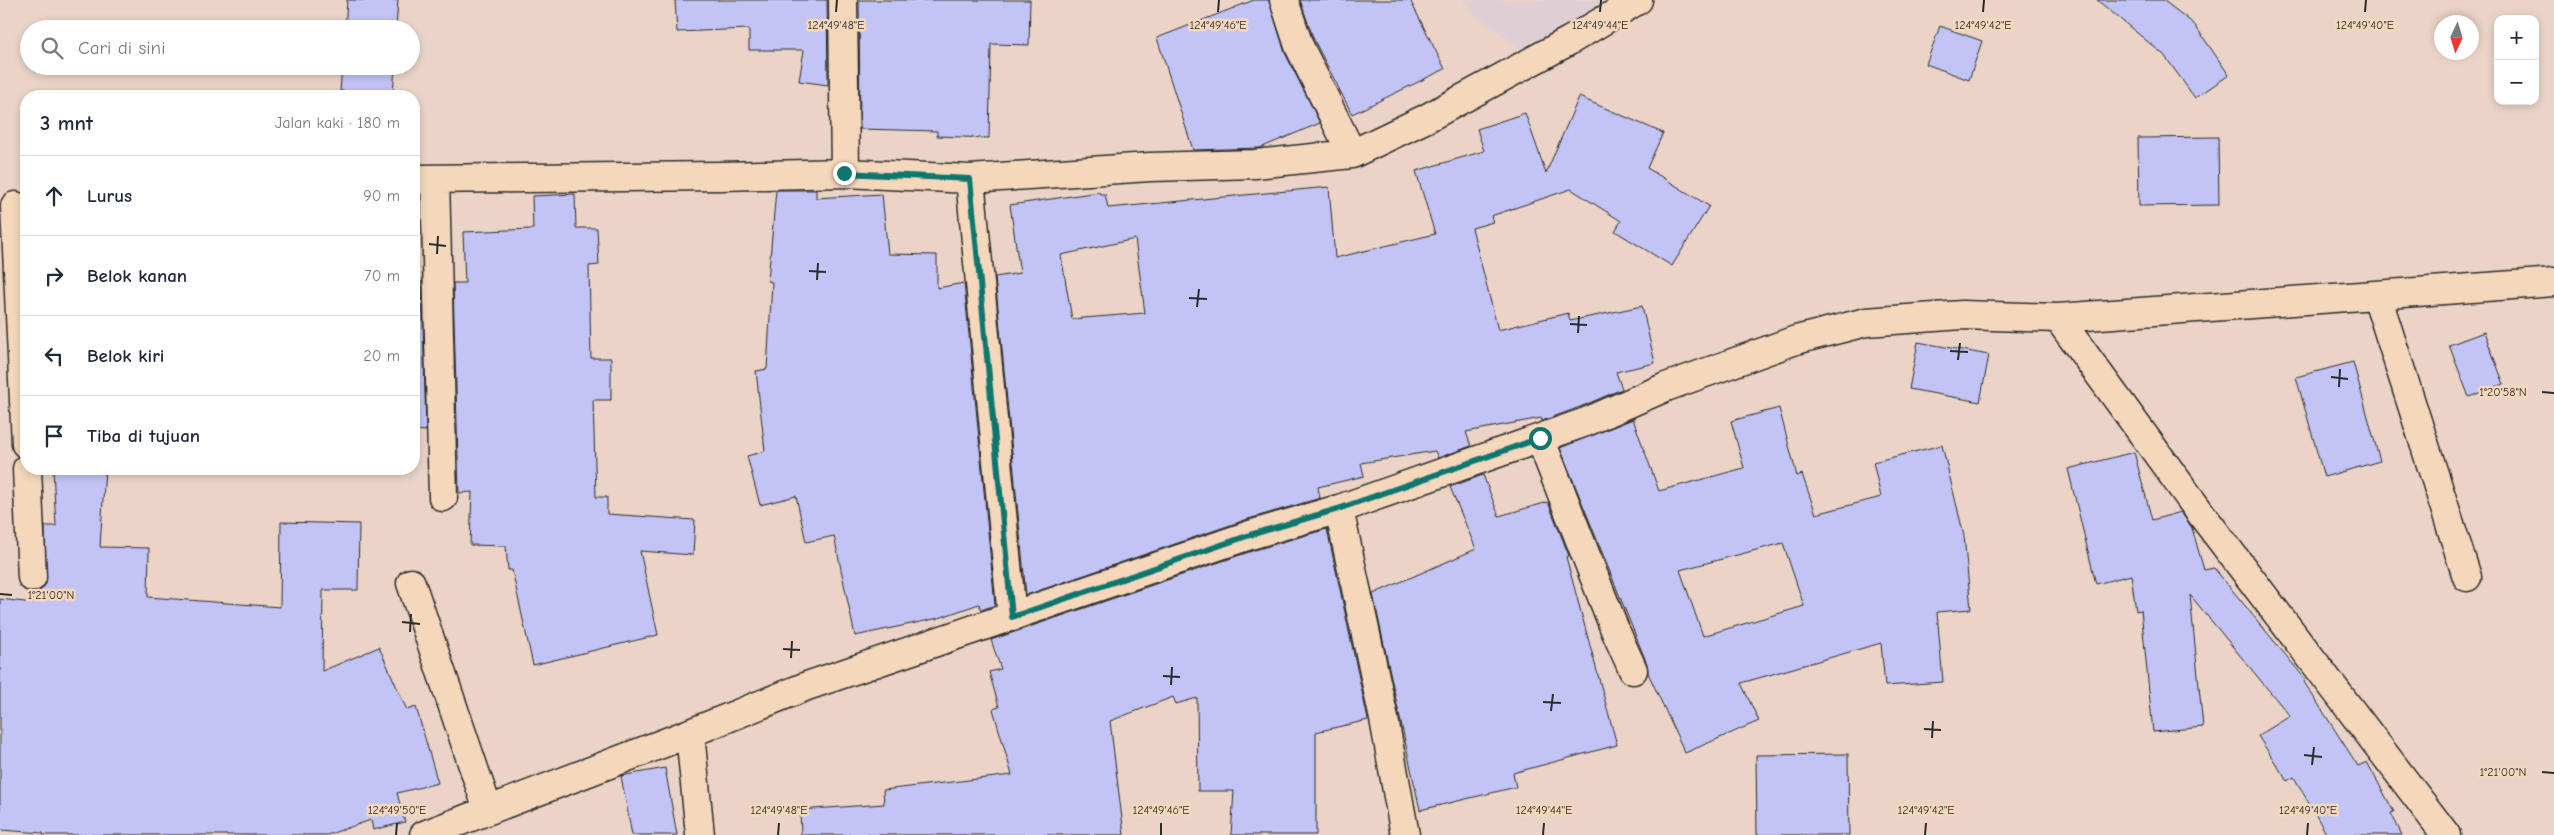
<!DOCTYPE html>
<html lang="id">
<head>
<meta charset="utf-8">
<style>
	body { margin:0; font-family:"Comic Neue",sans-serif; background:#f2f2f3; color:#1f2937 }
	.controls { position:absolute; right:15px; top:15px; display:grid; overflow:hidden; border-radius:10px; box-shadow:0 2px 8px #0003 }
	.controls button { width:45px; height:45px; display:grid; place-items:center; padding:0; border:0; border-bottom:1px solid #e0e1e3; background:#fff; color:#1f2937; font:25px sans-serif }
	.compass { position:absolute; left:2434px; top:15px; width:45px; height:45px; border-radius:50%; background:#fff; box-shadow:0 2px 8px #0003; rotate:184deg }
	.stop { position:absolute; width:15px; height:15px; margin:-11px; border:4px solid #0f766e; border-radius:50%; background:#fff }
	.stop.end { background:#0f766e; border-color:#fff; box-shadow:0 1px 5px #0008 }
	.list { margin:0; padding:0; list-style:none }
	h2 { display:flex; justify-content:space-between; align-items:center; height:65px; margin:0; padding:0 20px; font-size:21px }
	h2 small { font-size:16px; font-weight:400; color:#747a83 }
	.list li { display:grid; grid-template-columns:32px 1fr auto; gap:15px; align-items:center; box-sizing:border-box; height:80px; padding:0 20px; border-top:1px solid #e0e1e3 }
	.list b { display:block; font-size:19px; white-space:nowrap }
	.list em { font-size:16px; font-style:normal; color:#747a83 }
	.icon { flex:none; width:28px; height:28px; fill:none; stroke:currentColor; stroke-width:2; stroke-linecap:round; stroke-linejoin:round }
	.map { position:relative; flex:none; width:2554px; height:835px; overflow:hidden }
	.search { position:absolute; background:#fff; box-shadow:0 2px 8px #0003; left:20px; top:20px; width:400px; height:55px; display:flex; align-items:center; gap:12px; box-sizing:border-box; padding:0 18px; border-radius:28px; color:#747a83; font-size:19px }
	.panel { position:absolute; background:#fff; box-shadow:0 2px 8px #0003; left:20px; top:90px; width:400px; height:385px; border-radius:20px }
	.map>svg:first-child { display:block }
	.built { fill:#dfcfd5 }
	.building { fill:#c2c4f6; stroke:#2b2b2b; fill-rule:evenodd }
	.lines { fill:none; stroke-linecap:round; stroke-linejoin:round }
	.minor-casing { stroke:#2b2b2b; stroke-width:31 }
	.minor { stroke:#f5d8bb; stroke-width:28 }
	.route { stroke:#0f766e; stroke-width:6 }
	.ticks { fill:none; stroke:#2b2b2b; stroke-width:2 }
	.ticks-label { font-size:12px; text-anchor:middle; fill:#2b2b2b; stroke:#f5d8bb; stroke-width:5; stroke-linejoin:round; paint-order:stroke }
</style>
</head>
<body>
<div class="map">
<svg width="2554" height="835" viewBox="0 0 2554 835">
	<rect width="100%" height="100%" fill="#ebd4c7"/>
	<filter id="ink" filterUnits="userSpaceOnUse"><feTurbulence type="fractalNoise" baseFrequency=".02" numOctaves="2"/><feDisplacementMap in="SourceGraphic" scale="10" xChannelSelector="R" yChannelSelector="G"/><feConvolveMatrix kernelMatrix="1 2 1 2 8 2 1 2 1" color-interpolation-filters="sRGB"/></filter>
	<g filter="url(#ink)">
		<path class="built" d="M 1462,0 L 1613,0 L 1560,33 L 1521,49 L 1473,13 Z"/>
		<path class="building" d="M 347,0 L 398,0 L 396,29 L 345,29 Z
			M 675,0 L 827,0 L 828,85 L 799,81 L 804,50 L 749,50 L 749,29 L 677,32 Z
			M 859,0 L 1030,0 L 1029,45 L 991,44 L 989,138 L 937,136 L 937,131 L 860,129 Z
			M 1254,0 L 1269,0 L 1285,53 L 1320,123 L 1260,148 L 1193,150 L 1157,38 Z
			M 1300,0 L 1410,0 L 1445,69 L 1352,114 L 1314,40 Z
			M 2097,0 L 2163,0 L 2194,24 L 2229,75 L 2195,98 L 2164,55 Z
			M 1940,26 L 1982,41 L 1969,80 L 1926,64 Z
			M 342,66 L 395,66 L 393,94 L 340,91 Z
			M 1579,97 L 1663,133 L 1647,168 L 1709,206 L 1672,266 L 1615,231 L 1621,221 L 1571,189 L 1491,216 L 1493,222 L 1472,228 L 1498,330 L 1568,313 L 1570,321 L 1642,306 L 1655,363 L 1616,372 L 1622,389 L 1580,407 L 1542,421 L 1541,418 L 1466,432 L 1471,446 L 1438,458 L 1435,451 L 1361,463 L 1364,476 L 1318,487 L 1320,498 L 1245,520 L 1026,595 L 995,277 L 1020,273 L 1010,205 L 1099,192 L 1100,194 L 1105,194 L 1108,208 L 1329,187 L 1335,258 L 1435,234 L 1416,171 L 1484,151 L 1477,129 L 1525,113 L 1546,173 ZM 1135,239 L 1145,313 L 1072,319 L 1061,255 Z
			M 2218,137 L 2219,205 L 2139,206 L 2138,138 Z
			M 776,190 L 816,190 L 816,198 L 882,194 L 888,254 L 937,255 L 937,288 L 964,283 L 995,605 L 981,610 L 979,604 L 939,618 L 855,636 L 834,536 L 806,542 L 796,496 L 760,505 L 747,456 L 765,451 L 756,371 L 767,369 L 772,282 L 768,281 Z
			M 575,194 L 576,228 L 597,228 L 599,265 L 589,266 L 591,358 L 611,358 L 611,400 L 593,400 L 596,497 L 607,497 L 607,514 L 695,520 L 693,555 L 640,551 L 658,635 L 533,665 L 512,570 L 508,570 L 506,546 L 470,545 L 472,492 L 459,493 L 453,283 L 465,283 L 463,232 L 533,229 L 532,196 Z
			M 414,281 L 422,282 L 426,431 L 414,430 Z
			M 2484,332 L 2504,384 L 2469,397 L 2449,345 Z
			M 1918,342 L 1989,355 L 1980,402 L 1909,389 Z
			M 2353,362 L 2380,461 L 2324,477 L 2296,377 Z
			M 1779,408 L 1797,476 L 1802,474 L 1816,514 L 1881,497 L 1873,462 L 1942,445 L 1964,536 L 1971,609 L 1937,612 L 1943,682 L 1885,686 L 1881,643 L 1741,683 L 1759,721 L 1685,753 L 1648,673 L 1647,664 L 1560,448 L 1633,419 L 1659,491 L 1744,468 L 1731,421 ZM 1783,543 L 1804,606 L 1703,636 L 1680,570 Z
			M 2134,452 L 2152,520 L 2181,512 L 2192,528 L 2204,570 L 2214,568 L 2306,680 L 2304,682 L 2358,766 L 2367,762 L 2394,812 L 2391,813 L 2402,835 L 2327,835 L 2294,777 L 2287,781 L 2258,736 L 2290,716 L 2190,595 L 2203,727 L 2153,732 L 2141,610 L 2136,611 L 2131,575 L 2096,584 L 2068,469 Z
			M 53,469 L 105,469 L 100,547 L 149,548 L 148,597 L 280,607 L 281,522 L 359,524 L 358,590 L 323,590 L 322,671 L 379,647 L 407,710 L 416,707 L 438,783 L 397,793 L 405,822 L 373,830 L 371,820 L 327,835 L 43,835 L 43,833 L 0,830 L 0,599 L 33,603 L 34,592 L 41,590 L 46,584 L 45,526 L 56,526 Z
			M 1483,475 L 1499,516 L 1548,502 L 1569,556 L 1566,557 L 1617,745 L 1513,773 L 1516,787 L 1420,810 L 1373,594 L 1476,549 L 1450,487 Z
			M 1327,529 L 1368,720 L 1316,732 L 1316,835 L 1231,835 L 1234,791 L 1198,791 L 1197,698 L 1176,704 L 1173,697 L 1110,721 L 1124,835 L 801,835 L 800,810 L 884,804 L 883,790 L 1012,775 L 993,709 L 999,707 L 989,672 L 1001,669 L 991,640 L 1255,550 Z
			M 1848,754 L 1849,835 L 1757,835 L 1756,755 Z
			M 665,768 L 677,835 L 632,835 L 621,776 Z"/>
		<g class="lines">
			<g class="minor-casing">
				<path id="minor" d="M 843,0 L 845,173
					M 1284,0 L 1299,46 L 1352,154
					M 414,179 L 721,176 L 845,173 L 970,179 L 1150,167 L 1255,164 L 1352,154 L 1427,118 L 1569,41 L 1638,0
					M 435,179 L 443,497
					M 970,179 L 1012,617
					M 15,206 L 26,444
					M 2377,296 L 2467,577
					M 2058,318 L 2202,515 L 2446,835
					M 1540,438 L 1615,630 L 1633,670
					M 27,469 L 32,577
					M 1339,509 L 1384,719 L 1405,835
					M 411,583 L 488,810
					M 690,733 L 700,835
					M 424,835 L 690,733 L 807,686 L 1250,535 L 1339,509 L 1586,422 L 1666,387 L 1796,340 L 1866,322 L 1962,315 L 2058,318 L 2554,282"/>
			</g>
			<use href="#minor" class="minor"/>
		</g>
	</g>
	<g class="lines" filter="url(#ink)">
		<path class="route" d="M 844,173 L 970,179 L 1012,617 L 1250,535 L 1338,509 L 1540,438"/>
	</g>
	<path class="ticks" d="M 836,12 L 837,0M 1218,12 L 1219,0M 1600,12 L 1601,0M 1983,12 L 1984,0M 2365,12 L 2366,0M 429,244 L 446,246M 437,254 L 438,236M 809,271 L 826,272M 817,280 L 818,263M 1189,298 L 1207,299M 1197,307 L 1199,289M 1570,324 L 1587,325M 1578,333 L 1579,316M 1950,351 L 1968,352M 1958,360 L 1960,343M 2331,377 L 2348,379M 2339,387 L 2340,369M 2542,392 L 2554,393M 0,594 L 12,595M 402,622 L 420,624M 410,632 L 411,614M 783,649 L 800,650M 791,658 L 792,641M 1163,676 L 1180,677M 1171,685 L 1172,667M 1543,702 L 1561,703M 1551,711 L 1553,694M 1924,729 L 1941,730M 1932,738 L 1933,721M 2304,755 L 2322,757M 2312,765 L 2314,747M 2542,772 L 2554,773M 396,835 L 397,823M 778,835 L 779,823M 1161,835 L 1161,823M 1543,835 L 1544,823M 1925,835 L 1926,823M 2307,835 L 2308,823"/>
	<g class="ticks-label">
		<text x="836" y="29">124°49'48"E</text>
		<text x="1218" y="29">124°49'46"E</text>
		<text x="1600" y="29">124°49'44"E</text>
		<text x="1983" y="29">124°49'42"E</text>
		<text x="2365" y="29">124°49'40"E</text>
		<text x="2503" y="396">1°20'58"N</text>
		<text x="51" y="599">1°21'00"N</text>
		<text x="2503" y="776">1°21'00"N</text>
		<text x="397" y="814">124°49'50"E</text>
		<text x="779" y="814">124°49'48"E</text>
		<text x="1161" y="814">124°49'46"E</text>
		<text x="1544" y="814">124°49'44"E</text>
		<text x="1926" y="814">124°49'42"E</text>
		<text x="2308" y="814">124°49'40"E</text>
	</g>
</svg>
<div class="controls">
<button>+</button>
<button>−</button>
</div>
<svg class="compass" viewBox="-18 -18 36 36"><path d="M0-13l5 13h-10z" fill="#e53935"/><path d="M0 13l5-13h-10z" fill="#747a83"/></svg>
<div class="stop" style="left:1540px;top:438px"></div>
<div class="stop end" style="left:844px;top:173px"></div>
<div class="search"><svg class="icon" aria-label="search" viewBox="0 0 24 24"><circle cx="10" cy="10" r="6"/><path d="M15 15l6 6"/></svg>Cari di sini</div>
<section class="panel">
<h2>3 mnt<small>Jalan kaki · 180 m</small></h2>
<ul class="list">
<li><svg class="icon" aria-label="ahead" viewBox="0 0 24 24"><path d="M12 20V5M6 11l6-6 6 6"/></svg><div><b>Lurus</b></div><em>90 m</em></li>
<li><svg class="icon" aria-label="right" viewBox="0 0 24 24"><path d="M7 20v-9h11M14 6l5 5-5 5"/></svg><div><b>Belok kanan</b></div><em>70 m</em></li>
<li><svg class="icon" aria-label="left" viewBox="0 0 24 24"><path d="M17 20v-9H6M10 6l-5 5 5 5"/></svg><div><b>Belok kiri</b></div><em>20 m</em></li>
<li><svg class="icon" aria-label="arrive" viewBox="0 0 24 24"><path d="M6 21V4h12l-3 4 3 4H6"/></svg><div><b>Tiba di tujuan</b></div></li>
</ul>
</section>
</div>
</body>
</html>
